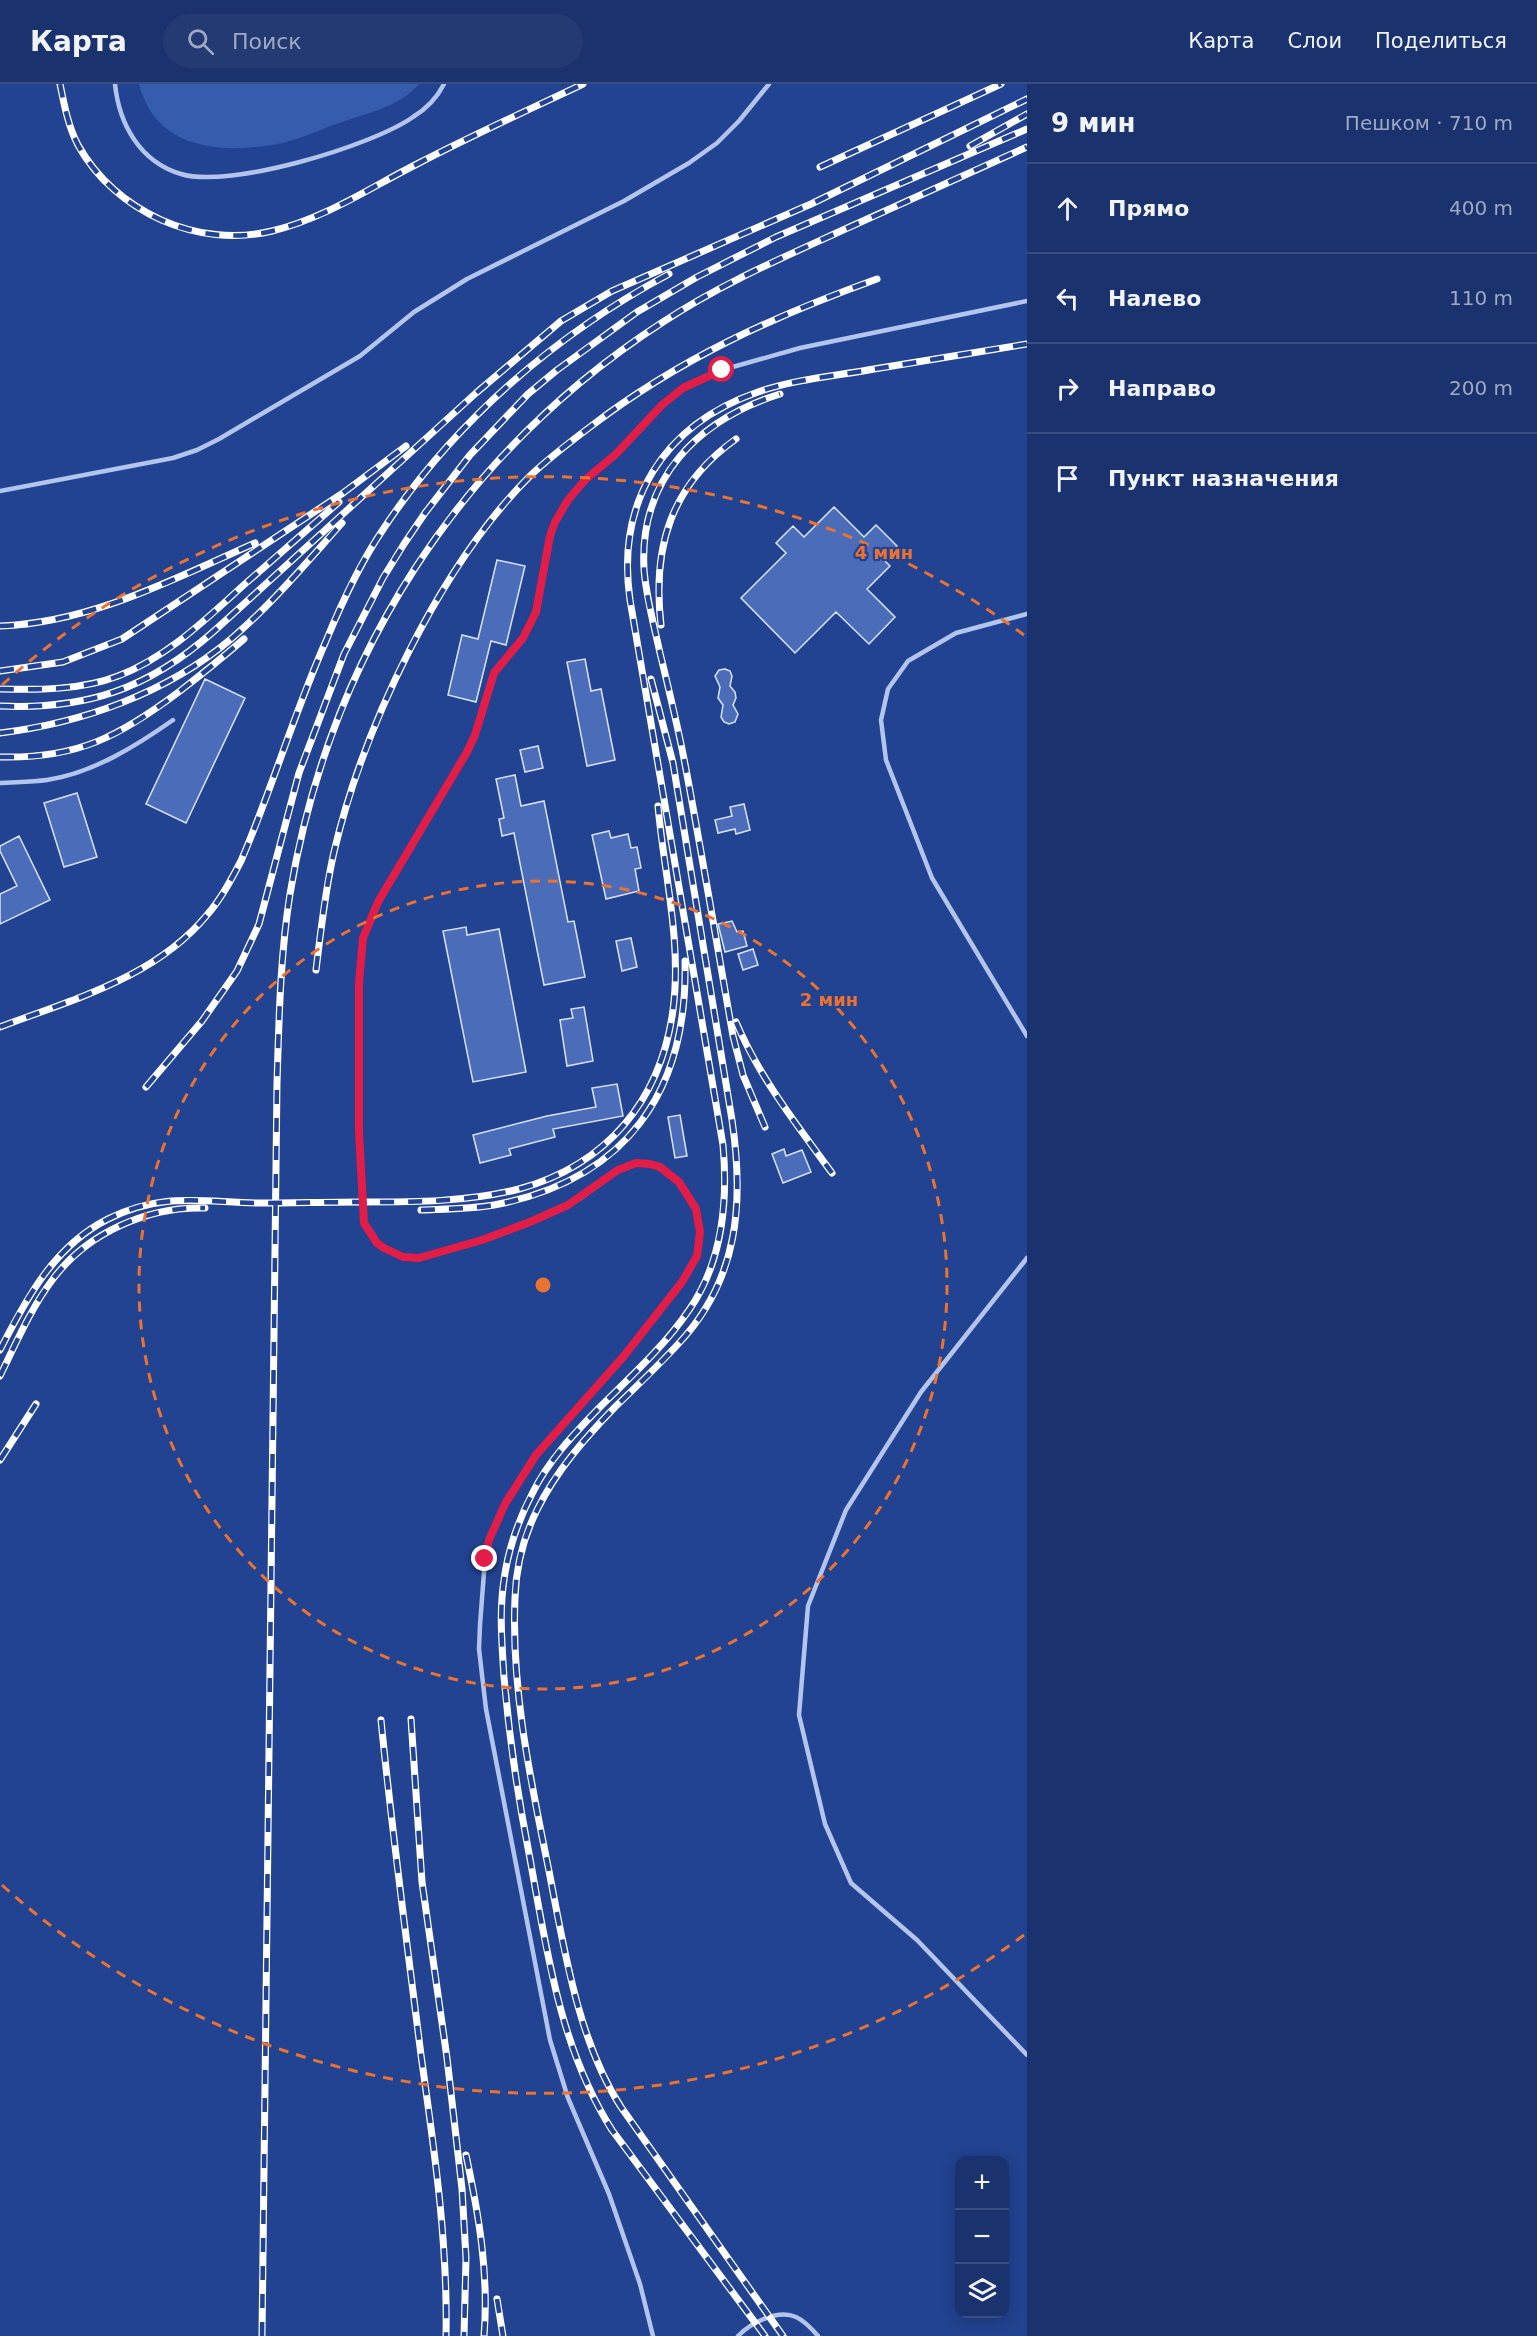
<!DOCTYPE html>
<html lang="ru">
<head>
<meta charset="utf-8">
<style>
	body { margin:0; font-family:"DejaVu Sans",sans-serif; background:#233a72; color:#f1f3f6 }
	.controls { position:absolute; right:18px; bottom:18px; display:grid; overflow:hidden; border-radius:12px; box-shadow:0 3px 15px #0003 }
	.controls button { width:54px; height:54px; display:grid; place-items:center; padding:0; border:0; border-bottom:2px solid #384d80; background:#1a326d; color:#f1f3f6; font:30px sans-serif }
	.stop { position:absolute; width:18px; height:18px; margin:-14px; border:4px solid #e11d48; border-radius:50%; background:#fff }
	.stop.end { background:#e11d48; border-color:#fff; box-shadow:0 2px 6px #0008 }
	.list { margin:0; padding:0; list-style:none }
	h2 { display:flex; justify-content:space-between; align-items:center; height:78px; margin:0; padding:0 24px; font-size:26px }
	h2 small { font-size:20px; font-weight:400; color:#9faac2 }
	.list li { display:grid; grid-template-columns:39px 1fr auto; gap:18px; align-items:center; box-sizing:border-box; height:90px; padding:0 24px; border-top:2px solid #384d80 }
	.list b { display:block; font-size:22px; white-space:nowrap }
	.list em { font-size:20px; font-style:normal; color:#9faac2 }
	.icon { flex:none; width:33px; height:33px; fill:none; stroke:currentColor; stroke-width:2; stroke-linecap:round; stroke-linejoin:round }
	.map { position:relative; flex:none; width:1027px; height:2252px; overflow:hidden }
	header { display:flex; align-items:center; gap:36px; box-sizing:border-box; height:84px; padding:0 30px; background:#1a326d; border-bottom:2px solid #384d80 }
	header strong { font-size:28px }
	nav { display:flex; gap:33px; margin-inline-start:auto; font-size:21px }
	.search { width:420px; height:54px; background:#233a72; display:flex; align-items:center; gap:15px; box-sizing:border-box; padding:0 21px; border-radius:33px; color:#9faac2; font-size:22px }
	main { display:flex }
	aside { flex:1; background:#1a326d }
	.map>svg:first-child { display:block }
	.green { fill:#365cae }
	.building { fill:#4b6cb8; stroke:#d9e3f9; stroke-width:1.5 }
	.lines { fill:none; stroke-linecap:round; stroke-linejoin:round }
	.service { stroke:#b3c5ed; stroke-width:4.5 }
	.rail-casing { stroke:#fff; stroke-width:7 }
	.rail { stroke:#224391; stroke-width:4.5; stroke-dasharray:14; stroke-linecap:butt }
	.route { stroke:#e11d48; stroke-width:8 }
	.ring { fill:none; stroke:#eb7230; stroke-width:3; stroke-dasharray:10 8 }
	.centre { fill:#eb7230; stroke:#224391; stroke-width:3 }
	.ring-label { font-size:18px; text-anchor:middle; font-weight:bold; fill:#eb7230; stroke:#224391; stroke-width:4.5; stroke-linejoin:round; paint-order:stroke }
</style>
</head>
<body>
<header>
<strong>Карта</strong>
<div class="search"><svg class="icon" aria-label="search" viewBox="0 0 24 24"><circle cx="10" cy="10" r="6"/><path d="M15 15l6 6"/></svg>Поиск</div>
<nav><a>Карта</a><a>Слои</a><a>Поделиться</a></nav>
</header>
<main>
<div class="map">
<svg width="1027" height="2252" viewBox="0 0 1027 2252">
	<rect width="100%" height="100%" fill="#224391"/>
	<path class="green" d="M 139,0 L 419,0 C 401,22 368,29 342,38 C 321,45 299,56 278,60 C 221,70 156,66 139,0 Z"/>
	<path class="building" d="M 834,423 L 864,453 L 876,441 L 897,462 L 884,476 L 890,482 L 867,505 L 895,533 L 869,560 L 836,528 L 795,569 L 741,514 L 786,469 L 776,459 L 793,442 L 804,453 Z
		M 497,476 L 525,482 L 506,561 L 491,557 L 476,618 L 448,611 L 462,551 L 478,555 Z
		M 585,575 L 591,607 L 601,605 L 615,676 L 587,682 L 567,578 Z
		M 725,585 L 730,587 L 732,592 L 730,602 L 735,608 L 736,614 L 733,621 L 738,630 L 735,638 L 729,640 L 724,638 L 721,633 L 723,621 L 718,614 L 720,603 L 715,592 L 719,586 Z
		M 205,595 L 245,614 L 186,739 L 146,720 Z
		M 538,662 L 543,684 L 525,688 L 520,666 Z
		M 515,691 L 521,722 L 544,717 L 568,838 L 574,837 L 585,893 L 544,901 L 514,749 L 502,752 L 499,735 L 504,734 L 496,695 Z
		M 77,709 L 97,773 L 64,783 L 44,719 Z
		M 744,720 L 750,746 L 736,750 L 735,745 L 718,749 L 715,736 L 732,732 L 730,723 Z
		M 609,747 L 611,754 L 628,750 L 631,764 L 637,763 L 641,784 L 635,785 L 639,807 L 606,815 L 592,751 Z
		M 19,752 L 50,816 L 0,840 L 0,810 L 17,802 L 0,767 L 0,762 Z
		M 732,837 L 737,848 L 743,847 L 747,862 L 725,868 L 718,840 Z
		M 466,843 L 467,851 L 499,845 L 526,988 L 473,998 L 443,847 Z
		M 631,854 L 637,883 L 622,887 L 616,857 Z
		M 753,865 L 758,881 L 743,886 L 738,870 Z
		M 584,923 L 593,977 L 567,982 L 560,936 L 573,934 L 571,925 Z
		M 617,1000 L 623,1032 L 553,1045 L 555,1053 L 509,1065 L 511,1071 L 480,1079 L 473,1051 L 547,1032 L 596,1023 L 592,1004 Z
		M 680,1031 L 687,1072 L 675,1074 L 668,1033 Z
		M 784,1065 L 786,1072 L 802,1066 L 811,1088 L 783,1099 L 772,1070 Z"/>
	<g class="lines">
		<path class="service" d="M 115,0 C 119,40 140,78 181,90 C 229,105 372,62 413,33 C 426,25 437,14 444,0
			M 0,407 L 173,374 L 197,366 L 219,355 L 360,272 L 414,228 L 467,195 L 624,117 L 689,79 L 717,59 L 739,37 L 769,0
			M 1027,530 L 956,549 L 908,577 L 888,605 L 881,636 L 886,676 L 932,794 L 1027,952
			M 0,699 C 15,698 32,698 47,696 C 93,689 136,662 173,636
			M 1027,1174 L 921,1308 L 846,1426 L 808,1522 L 799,1631 L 825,1740 L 851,1799 L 917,1856 L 1027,1971
			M 653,2252 L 640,2200 L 609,2110 L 568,2014 L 550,1956 L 486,1625 L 479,1565 L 480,1541 L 485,1475 L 489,1456 L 505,1420 L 536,1371 L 624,1272 L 682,1198 L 697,1172 L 700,1148 L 699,1137 L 692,1117 L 679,1098 L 660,1083 L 650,1080 L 636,1079 L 618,1086 L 581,1114 L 553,1128 L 482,1156 L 419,1174 L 403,1173 L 384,1164 L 377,1159 L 364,1139 L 359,1048 L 359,899 L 363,854 L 378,818 L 467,668 L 475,651 L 494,589 L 523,554 L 536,528 L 550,452 L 561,426 L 585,396 L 616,370 L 662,321 L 683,304 L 722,286 L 800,264 L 1027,217
			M 738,2252 C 751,2239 777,2225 796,2233 C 805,2237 812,2245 818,2252"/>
		<g class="rail-casing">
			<path id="rail" d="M 60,0 C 64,20 68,42 78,61 C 115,128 198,165 272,147 C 326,134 371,103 419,79 C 473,51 528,26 583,0
				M 970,62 L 1027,30
				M 820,83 L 1001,0
				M 661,541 C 652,463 671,401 736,355
				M 0,542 C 90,539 174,495 255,459
				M 0,587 L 63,578 L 122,555 L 343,409 L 406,362
				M 651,595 L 673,679 L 732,1036 C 744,1118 739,1194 680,1258 C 659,1281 637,1302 615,1323 C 585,1354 556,1387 537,1426 C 523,1454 516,1483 515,1514 C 511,1606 531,1698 549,1787 C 564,1864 578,1957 621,2023 L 783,2252
				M 0,605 C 38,606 82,606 118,592 C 168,573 207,534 246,499 C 277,472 308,445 339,418
				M 0,622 C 86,626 148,605 213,548 L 476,309 L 561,237 L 612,207 L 811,120 L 1027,15
				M 0,649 C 82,639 167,609 231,555 C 272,520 306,479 342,439
				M 0,673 C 78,675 120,652 180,607 C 202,590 223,573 244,555
				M 316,886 C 321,846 325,807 334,768 C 363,644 440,481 531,391 C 549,374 570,358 590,343 C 679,275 772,233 877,195
				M 736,938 C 759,993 797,1041 832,1089
				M 0,943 C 73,915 155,894 207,831 C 221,815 231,796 241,777 C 272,705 294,629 326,557 C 342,518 360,479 384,444 C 455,337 556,250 669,190
				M 146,1003 L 202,937 L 237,887 L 259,840 L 299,689 L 344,570 L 383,494 L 404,460 L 425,429 L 470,371 L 528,310 L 557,286 L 637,228 L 697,193 L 776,153 L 1027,45
				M 765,1043 L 743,991 L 733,952 C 717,861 702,770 685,680 C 678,643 669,606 660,569 C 654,541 646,513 644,485 C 639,394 698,336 780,310
				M 421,1126 C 445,1125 470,1125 494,1121 C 626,1096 688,1008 685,877
				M 0,1266 C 26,1215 54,1162 108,1135 C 162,1108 200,1118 257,1119 C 292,1119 327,1118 362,1118 C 414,1118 468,1118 519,1105 C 607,1081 661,1016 673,926 C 682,857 664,790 658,722
				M 0,1292 C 16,1259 31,1224 53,1195 C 87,1149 148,1122 205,1124
				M 0,1376 L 36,1320
				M 411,1635 L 422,1798 L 447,1974 L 462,2105 L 466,2174 L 464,2252
				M 381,1636 C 392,1748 407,1859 421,1971 C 434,2064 448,2158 446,2252
				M 466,2071 C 479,2132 489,2190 484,2252
				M 497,2215 L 503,2252
				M 262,2252 L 277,999 C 279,936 280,873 290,810 C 329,573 460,369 663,238 C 719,201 782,174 843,146 C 904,119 966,90 1027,63
				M 765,2252 L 612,2046 C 558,1961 546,1860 528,1764 C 517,1707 509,1651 504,1593 C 502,1561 499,1528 504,1496 C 508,1466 518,1437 532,1410 C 548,1377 573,1351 598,1325 C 629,1294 664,1263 689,1226 C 722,1179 728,1117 723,1061 L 630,516 C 616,417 663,341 758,308 C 795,295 836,292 874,285 C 925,277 976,268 1027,260"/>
		</g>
		<use href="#rail" class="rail"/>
	</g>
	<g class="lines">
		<path class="route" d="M 485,1475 L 489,1456 L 505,1420 L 536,1371 L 624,1272 L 682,1198 L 697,1172 L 700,1148 L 696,1125 L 679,1098 L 660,1083 L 650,1080 L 636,1079 L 618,1086 L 568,1121 L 530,1138 L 482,1156 L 419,1174 L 403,1173 L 384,1164 L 377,1159 L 364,1139 L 359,1048 L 359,899 L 363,854 L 378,818 L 467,668 L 475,651 L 494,589 L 523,554 L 536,528 L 550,452 L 555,438 L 568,416 L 585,396 L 616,370 L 662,321 L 683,304 L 722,286"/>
	</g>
	<g class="ring">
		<circle cx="543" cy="1201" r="404"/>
		<path d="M1024 1851A808 808 0 0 1 2 1801M2 601A808 808 0 0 1 1024 551"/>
	</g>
	<circle cx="543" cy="1201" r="9" class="centre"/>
	<g class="ring-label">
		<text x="884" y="475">4 мин</text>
		<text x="829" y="922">2 мин</text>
	</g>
</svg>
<div class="controls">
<button>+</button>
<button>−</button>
<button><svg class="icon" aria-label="layers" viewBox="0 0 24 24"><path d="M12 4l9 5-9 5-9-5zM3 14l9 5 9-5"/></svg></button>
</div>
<div class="stop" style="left:722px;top:286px"></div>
<div class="stop end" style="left:485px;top:1475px"></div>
</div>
<aside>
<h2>9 мин<small>Пешком · 710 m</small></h2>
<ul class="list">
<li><svg class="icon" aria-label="ahead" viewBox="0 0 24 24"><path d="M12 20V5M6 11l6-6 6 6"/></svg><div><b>Прямо</b></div><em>400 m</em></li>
<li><svg class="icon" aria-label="left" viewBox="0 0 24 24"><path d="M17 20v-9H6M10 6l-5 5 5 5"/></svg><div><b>Налево</b></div><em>110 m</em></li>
<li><svg class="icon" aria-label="right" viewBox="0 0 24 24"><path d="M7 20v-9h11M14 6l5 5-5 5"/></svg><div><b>Направо</b></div><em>200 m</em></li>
<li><svg class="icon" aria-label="arrive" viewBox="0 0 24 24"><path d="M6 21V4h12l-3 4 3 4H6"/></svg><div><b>Пункт назначения</b></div></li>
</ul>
</aside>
</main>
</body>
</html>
